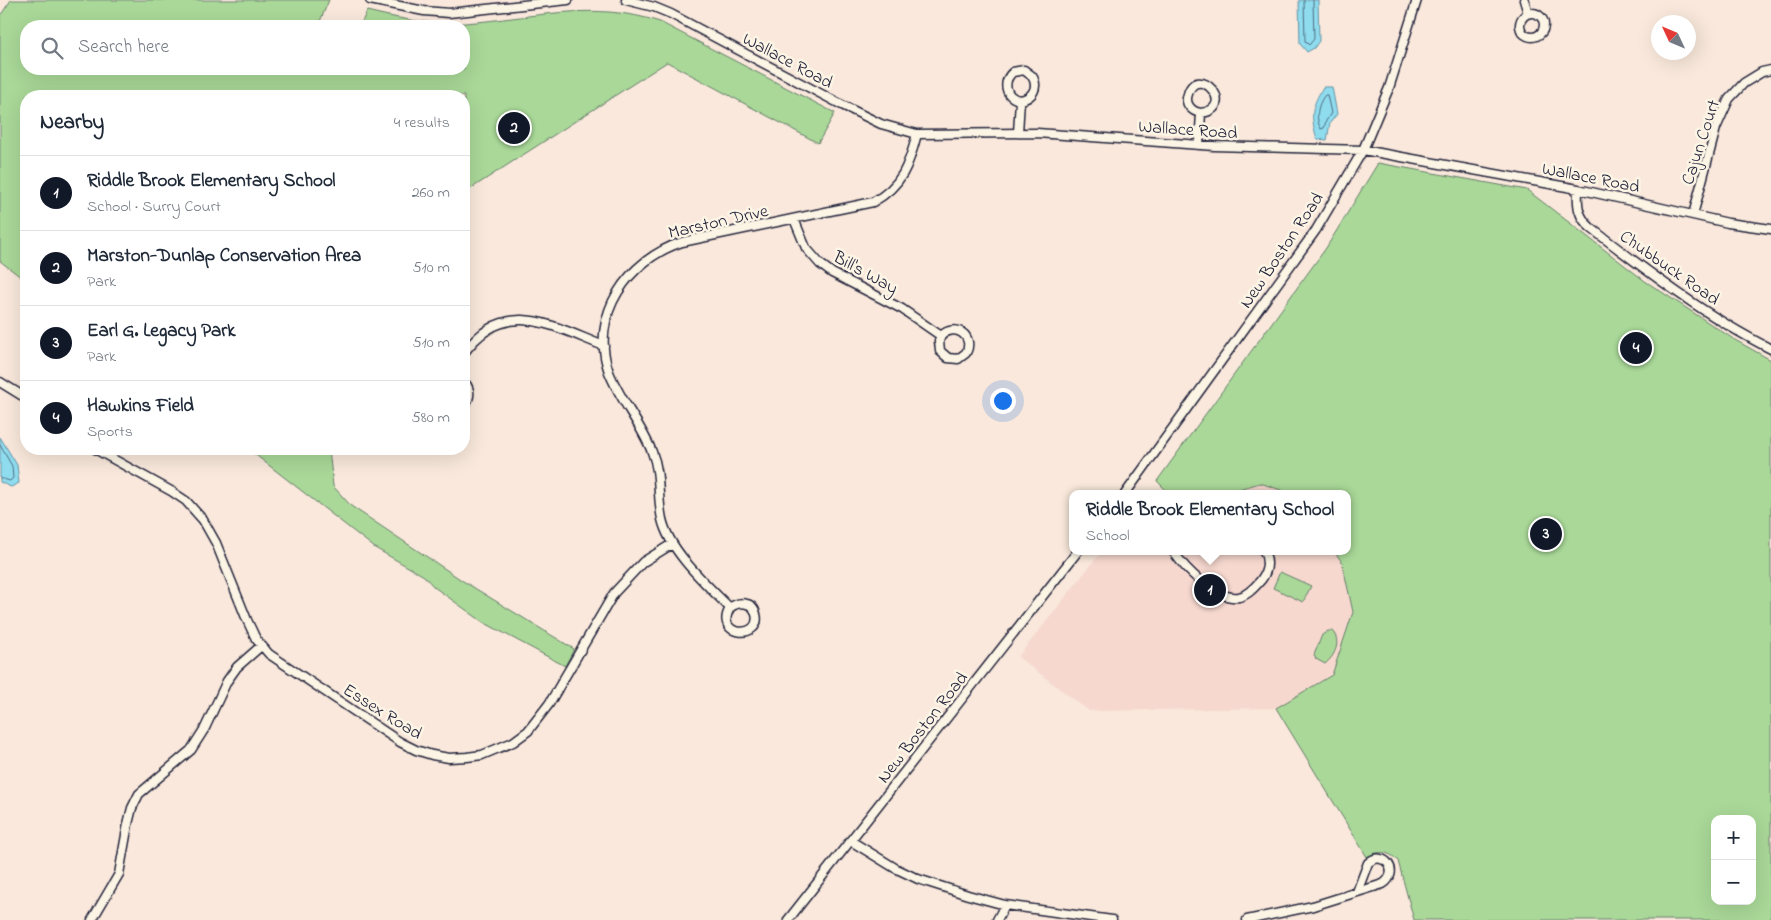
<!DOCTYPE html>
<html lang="en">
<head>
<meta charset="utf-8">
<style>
	body { margin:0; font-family:"Indie Flower",sans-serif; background:#f2f2f3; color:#1f2937 }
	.controls { position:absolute; right:15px; bottom:15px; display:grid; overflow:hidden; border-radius:10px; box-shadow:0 5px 20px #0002 }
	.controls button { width:45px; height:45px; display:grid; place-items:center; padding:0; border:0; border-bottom:1px solid #e0e1e3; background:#fff; color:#1f2937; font:25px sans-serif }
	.compass { position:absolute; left:1651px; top:15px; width:45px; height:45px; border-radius:50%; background:#fff; box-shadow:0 5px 20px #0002; rotate:314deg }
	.you { position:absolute; left:1002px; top:400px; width:18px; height:18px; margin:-12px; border:4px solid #fff; border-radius:50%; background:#1a73e8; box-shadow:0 0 0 8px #1a73e833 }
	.badge { display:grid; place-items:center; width:32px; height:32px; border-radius:50%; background:#111827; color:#fff; font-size:16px; font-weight:700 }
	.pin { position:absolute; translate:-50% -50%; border:2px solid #fff; box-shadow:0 1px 5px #0006 }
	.popup { position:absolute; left:1069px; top:490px; width:282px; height:65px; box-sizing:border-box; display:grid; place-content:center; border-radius:10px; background:#fff; filter:drop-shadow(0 1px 4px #0005); font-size:16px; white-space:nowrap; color:#747a83 }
	.popup b { font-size:19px; color:#1f2937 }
	.popup::after { content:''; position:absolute; left:50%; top:100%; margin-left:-10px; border:10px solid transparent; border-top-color:#fff }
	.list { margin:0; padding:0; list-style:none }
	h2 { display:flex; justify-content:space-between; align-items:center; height:65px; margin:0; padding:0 20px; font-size:21px }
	h2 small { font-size:16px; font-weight:400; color:#747a83 }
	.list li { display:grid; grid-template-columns:32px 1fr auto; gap:15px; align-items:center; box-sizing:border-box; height:75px; padding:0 20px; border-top:1px solid #e0e1e3 }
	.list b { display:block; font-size:19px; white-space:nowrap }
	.list p { margin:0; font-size:16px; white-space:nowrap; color:#747a83 }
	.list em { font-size:16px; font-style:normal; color:#747a83 }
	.icon { flex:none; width:28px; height:28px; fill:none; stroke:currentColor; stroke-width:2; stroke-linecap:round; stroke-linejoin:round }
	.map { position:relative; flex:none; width:1771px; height:920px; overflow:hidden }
	.search { position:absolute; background:#fff; box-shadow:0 5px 20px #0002; left:20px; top:20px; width:450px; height:55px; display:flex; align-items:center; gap:12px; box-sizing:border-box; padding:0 18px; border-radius:20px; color:#747a83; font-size:19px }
	.panel { position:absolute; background:#fff; box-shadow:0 5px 20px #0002; left:20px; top:90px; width:450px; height:365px; border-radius:20px }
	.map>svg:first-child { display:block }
	.built { fill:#f6d8cf }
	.green { fill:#a9d898; stroke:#667d6a; fill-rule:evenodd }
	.water { fill:#8fdcee; stroke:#6392a6 }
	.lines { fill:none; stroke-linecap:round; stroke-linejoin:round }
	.shore { stroke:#4e6c83; stroke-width:1 }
	.minor-casing { stroke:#22223b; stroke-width:11 }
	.minor { stroke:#fcf5e5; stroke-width:8 }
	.labels { text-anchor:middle; stroke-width:5; stroke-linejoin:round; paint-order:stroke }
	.street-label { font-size:18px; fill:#22223b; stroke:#fcf5e5 }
</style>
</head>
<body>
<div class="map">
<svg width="1771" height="920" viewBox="0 0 1771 920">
	<rect width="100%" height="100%" fill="#f9e8db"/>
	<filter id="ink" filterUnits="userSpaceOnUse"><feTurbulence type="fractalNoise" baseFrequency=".02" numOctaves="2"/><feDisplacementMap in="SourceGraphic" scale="10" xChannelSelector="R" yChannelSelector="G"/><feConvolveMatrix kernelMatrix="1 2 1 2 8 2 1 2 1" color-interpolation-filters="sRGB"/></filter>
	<g filter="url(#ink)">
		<path class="built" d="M 1260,483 L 1293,494 L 1221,494 Z
			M 1102,551 L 1334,551 L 1342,562 L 1353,612 L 1332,675 L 1276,708 L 1089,711 L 1018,657 Z"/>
		<path class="green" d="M 11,0 L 329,0 L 318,26 L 26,26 L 26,69 L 464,69 L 464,26 L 360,26 L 367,11 C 399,19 431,25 465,23 C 533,18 594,0 660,22 L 835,113 L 818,143 L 667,62 L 464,193 L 464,96 L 26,96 L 26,281 L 0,261 L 0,16 Z
			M 1378,163 L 1527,190 L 1645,281 L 1735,340 L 1771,360 L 1771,920 L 1414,920 L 1398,861 C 1389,851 1378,850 1367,857 L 1276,708 L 1332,675 L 1353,612 L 1342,562 L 1334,551 L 1348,551 L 1348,494 L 1293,494 L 1260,483 L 1221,494 L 1170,494 L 1157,481 L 1326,248 ZM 1715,819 L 1752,819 L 1752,901 L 1715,901 Z
			M 248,449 L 329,449 L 333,486 L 351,506 L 463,581 L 574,649 L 565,666 L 483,622 L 434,587 L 424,576 L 375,548 Z
			M 1280,572 L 1311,586 L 1303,602 L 1273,588 Z
			M 1328,631 L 1332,631 C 1342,641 1335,656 1325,664 L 1316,659 L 1314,655 L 1322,635 Z"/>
		<path class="water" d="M 1299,0 L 1318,0 L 1319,41 L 1314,48 L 1307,52 L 1300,44 Z
			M 1323,87 L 1332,87 L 1337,114 L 1330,123 L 1327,140 L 1317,139 C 1310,115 1311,108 1323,87 Z
			M 0,437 L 17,465 L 19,483 L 11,487 L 0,482 Z"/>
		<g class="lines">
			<path class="shore" d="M 1304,0 L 1305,41 L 1309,45 L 1314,39 L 1313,0
				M 1327,95 L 1331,113 L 1326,121 L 1324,128 L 1321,129 C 1315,119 1317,106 1324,96 Z
				M 0,445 L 12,466 L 13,478 L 10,481 L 0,478"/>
			<g class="minor-casing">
				<path id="minor" d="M 370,0 L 424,11 L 449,13 L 568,0
					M 626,0 L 654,7 L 671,14 L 842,105 L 881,124 L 917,134 L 1037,133 L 1214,146 L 1363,150 L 1578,189 L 1728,223 L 1771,229
					M 1524,0 L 1528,13
					M1520 25a12 12 0 1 1 24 0a12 12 0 1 1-24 0Z
					M 1018,133 L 1020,100 C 1005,98 1002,81 1013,72 L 1024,70 L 1032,76 C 1039,87 1033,98 1020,100
					M 1199,145 L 1201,113 C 1239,108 1197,62 1188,94 C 1184,104 1192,112 1201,113
					M 1578,189 C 1577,206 1578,217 1591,228 C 1648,272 1707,317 1771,349
					M 1693,215 L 1716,128 L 1729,99 L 1744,83 L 1762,72 L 1771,70
					M 794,219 L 806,248 L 820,264 L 832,273 L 902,309 L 941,336 L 939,341 L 940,351 L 948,358 L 958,359 L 966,353 C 975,336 955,322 941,336
					M 464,353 C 505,296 552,326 604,346
					M 0,382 L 26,398
					M 464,382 C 471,389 471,398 464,405
					M 95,449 L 171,491 L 186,501 L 203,520 L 216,543 L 247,620 L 256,639 L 269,654 L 400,742 L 416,750 L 432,755 L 449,758 L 467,757 L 482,755 L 513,742 L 528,731 L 549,704 L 614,593 L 643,562 L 672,544
					M 1125,494 L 1316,230 L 1363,150 L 1389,88 L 1417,0
					M 1173,551 C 1185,569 1215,600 1239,597 C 1248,595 1255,587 1261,580 C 1268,571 1269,562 1264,551
					M 730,608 C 738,601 753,601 756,614 C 763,640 713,637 730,608 C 707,585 669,551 662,519 C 657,496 661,474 652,452 C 641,424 620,400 609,372 C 589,315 628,260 682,242 L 873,202 C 902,186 909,165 917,134
					M 851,841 L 895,868 L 918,879 L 968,895 L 1005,905 L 1112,920
					M 92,920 L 119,874 L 128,824 L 132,808 L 139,794 L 191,750 L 205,728 L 227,681 L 237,667 L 261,646
					M 788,920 L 1078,551
					M 997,920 L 1005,905
					M 1247,920 L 1313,906 L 1383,884 C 1401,872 1384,849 1368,863 L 1357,892"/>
			</g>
			<use href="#minor" class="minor"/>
		</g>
	</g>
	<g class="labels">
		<g class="street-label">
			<text transform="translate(788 60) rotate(28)" y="6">Wallace Road</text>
			<text transform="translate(1188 129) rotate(4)" y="6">Wallace Road</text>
			<text transform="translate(1700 142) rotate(-72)" y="6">Cajun Court</text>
			<text transform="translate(1591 177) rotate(11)" y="6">Wallace Road</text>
			<text transform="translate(718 221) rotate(-13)" y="6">Marston Drive</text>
			<text transform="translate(1281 250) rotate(-56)" y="6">New Boston Road</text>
			<text transform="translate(1670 267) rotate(35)" y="6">Chubbuck Road</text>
			<text transform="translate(866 272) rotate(29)" y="6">Bill's Way</text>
			<text transform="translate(383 711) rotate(32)" y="6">Essex Road</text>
			<text transform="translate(922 727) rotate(-52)" y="6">New Boston Road</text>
		</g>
	</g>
</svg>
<div class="controls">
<button>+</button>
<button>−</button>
</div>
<svg class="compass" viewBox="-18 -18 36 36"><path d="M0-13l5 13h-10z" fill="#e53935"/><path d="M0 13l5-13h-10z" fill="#747a83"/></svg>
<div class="you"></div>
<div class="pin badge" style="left:1210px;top:590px">1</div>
<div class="popup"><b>Riddle Brook Elementary School</b>School</div>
<div class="pin badge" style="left:514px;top:128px">2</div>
<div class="pin badge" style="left:1546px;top:534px">3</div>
<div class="pin badge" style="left:1636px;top:348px">4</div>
<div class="search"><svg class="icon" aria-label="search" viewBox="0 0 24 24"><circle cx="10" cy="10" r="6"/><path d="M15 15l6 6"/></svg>Search here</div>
<section class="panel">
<h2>Nearby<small>4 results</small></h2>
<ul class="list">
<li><span class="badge">1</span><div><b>Riddle Brook Elementary School</b><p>School · Surry Court</p></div><em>260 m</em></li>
<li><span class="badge">2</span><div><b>Marston-Dunlap Conservation Area</b><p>Park</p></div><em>510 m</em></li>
<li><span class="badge">3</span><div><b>Earl G. Legacy Park</b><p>Park</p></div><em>510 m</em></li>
<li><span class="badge">4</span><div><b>Hawkins Field</b><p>Sports</p></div><em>580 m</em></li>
</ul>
</section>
</div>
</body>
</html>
